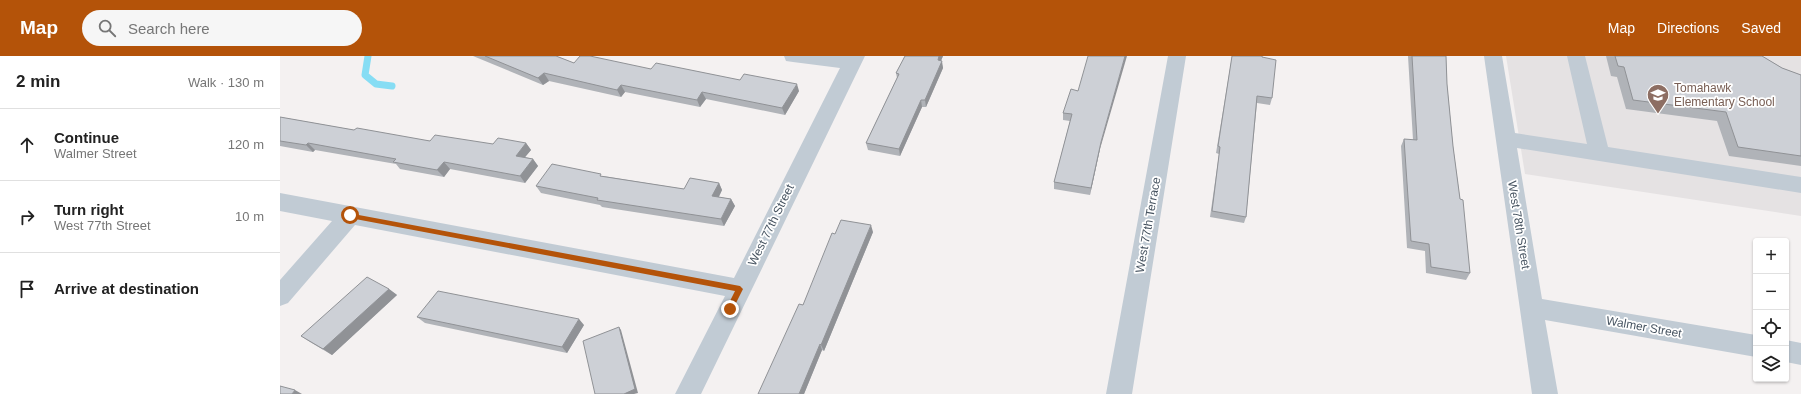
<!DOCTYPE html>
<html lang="en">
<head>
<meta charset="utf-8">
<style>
	body { margin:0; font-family:Arial,sans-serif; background:#f6f6f6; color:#222 }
	.controls { position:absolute; right:12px; bottom:12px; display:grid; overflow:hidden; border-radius:4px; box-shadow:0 1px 3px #0004 }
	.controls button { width:36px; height:36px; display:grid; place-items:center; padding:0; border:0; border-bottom:1px solid #e0e0e0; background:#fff; color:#222; font:20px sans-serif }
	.stop { position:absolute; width:12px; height:12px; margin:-9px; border:3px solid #b45309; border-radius:50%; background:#fff }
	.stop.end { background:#b45309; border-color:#fff; box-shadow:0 1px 4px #0008 }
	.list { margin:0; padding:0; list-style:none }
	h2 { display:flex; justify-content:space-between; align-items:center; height:52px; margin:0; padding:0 16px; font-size:17px }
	h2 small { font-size:13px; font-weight:400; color:#767676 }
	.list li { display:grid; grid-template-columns:26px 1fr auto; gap:12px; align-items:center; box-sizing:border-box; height:72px; padding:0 16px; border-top:1px solid #e0e0e0 }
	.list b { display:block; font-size:15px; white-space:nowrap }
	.list p { margin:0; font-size:13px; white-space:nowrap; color:#767676 }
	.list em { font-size:13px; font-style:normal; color:#767676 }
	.icon { flex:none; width:22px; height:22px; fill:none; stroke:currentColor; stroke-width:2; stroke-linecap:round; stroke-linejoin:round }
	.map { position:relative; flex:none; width:1521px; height:338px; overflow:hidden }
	header { display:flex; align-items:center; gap:24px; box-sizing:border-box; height:56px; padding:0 20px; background:#b45309; color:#fff }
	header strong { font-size:19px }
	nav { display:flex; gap:22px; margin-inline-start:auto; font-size:14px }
	.search { width:280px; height:36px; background:#f6f6f6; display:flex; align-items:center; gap:10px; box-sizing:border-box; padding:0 14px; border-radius:22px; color:#767676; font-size:15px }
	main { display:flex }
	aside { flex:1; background:#fff }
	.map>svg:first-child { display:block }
	.education { fill:#e5e2e3 }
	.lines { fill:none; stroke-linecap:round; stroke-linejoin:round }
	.stream { stroke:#86ddf4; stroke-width:7 }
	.minor { fill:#c1cbd4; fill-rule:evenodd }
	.wall { fill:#b0b3b8 }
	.shaded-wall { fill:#909296 }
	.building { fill:#cdd0d6; stroke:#909296 }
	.route { fill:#b45309 }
	.labels { text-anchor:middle; stroke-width:3.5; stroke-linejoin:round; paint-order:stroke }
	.education-label { font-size:12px; fill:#785e54; stroke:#fff; text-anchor:start }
	.street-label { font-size:12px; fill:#475461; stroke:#fff }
</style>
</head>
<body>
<header>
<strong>Map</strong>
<div class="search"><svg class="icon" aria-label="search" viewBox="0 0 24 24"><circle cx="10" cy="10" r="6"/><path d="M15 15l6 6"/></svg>Search here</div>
<nav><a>Map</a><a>Directions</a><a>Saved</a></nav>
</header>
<main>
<aside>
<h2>2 min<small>Walk · 130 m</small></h2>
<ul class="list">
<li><svg class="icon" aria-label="ahead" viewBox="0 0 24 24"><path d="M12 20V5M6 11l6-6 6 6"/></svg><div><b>Continue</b><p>Walmer Street</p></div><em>120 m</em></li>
<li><svg class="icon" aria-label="right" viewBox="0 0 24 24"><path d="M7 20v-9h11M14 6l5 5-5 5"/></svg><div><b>Turn right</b><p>West 77th Street</p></div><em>10 m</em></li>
<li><svg class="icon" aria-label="arrive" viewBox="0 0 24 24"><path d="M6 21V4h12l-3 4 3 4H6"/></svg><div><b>Arrive at destination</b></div></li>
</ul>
</aside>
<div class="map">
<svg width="1521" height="338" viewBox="0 0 1521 338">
	<rect width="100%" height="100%" fill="#f4f1f1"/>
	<path class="education" d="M 1226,0 L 1521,0 L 1521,160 L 1245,118 Z"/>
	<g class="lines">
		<path class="stream" d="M 88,0 L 85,19 L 96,28 L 112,30"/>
		<path class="minor" d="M 504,0 L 585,0 L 421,338 L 395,338 L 445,240 L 75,169 L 8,247 L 0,250 L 0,224 L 52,165 L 0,155 L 0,137 L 454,222 L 560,12 L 513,6 L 506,5 Z
			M 888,0 L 906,0 L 852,338 L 826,338 Z
			M 1204,0 L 1222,0 L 1235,77 L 1307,88 L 1287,0 L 1305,0 L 1328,91 L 1521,121 L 1521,137 L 1237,92 L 1262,243 L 1476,279 L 1476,301 L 1265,264 L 1278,338 L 1252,338 Z
			M 1506,284 L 1521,287 L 1521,309 L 1506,306 Z"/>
	</g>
	<path class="wall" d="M 193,0 L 276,0 L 294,7 L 371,13 L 460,24 L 519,35 L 505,59 L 426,43 L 420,51 L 345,36 L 341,41 L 269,25 L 263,29 Z
		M 625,0 L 663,0 L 661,5 L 663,12 L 646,51 L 642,51 L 620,100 L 588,94 L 586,87 L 617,22 L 616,17 Z
		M 952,0 L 982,0 L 992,42 L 990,49 L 977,47 L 966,161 L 964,167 L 930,161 L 939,98 L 936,97 Z
		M 1128,0 L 1166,0 L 1167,28 L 1173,90 L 1180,143 L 1190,217 L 1186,224 L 1146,217 L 1145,195 L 1127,192 L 1121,90 L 1124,83 L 1133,84 Z
		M 1326,0 L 1482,0 L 1502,12 L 1521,19 L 1521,110 L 1449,100 L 1437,65 L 1346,53 L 1337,21 L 1331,20 Z
		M 798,35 L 820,93 L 810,139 L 774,133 L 774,126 L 790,65 L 783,64 L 783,57 Z
		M 0,61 L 74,74 L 150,85 L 213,88 L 246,87 L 251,94 L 245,101 L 253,103 L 258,110 L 245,127 L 170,113 L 164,121 L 120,113 L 116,108 L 35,94 L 33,96 L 0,90 Z
		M 323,120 L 404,133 L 439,127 L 442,134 L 439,141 L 451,143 L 455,150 L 444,170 L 322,151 L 320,149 L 261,137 L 256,130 Z
		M 593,176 L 544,295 L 542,294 L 524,338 L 523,249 L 555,178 Z
		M 109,233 L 117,239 L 52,299 L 30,286 L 21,280 Z
		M 137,261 L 304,269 L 287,297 L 145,267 Z"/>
	<path class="shaded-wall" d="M 659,0 L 663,0 L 658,11 L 658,4 Z
		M 845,0 L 847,0 L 820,93 L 810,139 L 811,132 L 821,86 Z
		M 662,5 L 663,12 L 646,51 L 645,44 Z
		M 264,17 L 269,25 L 263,29 L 258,22 Z
		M 517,28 L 519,35 L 505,59 L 502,52 Z
		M 341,29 L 345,36 L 341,41 L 337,34 Z
		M 422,36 L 426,43 L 420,51 L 417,44 Z
		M 641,44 L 642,51 L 620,100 L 619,93 Z
		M 28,87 L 35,94 L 33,96 L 26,89 Z
		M 246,87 L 251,94 L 241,106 L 236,100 Z
		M 253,103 L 258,110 L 245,127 L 240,120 Z
		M 164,106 L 170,113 L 164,121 L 157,114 Z
		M 439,127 L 442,134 L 436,146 L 432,140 Z
		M 451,143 L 455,150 L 444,170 L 441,163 Z
		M 591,169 L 593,176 L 544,295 L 541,289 Z
		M 109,233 L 117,239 L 52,299 L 43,293 Z
		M 299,263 L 304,269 L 287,297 L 282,291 Z
		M 339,271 L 341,274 L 358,337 L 354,338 L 344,338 Z
		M 540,288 L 542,294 L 524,338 L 519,338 Z
		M 15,334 L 22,338 L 12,338 Z"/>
	<path class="building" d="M 205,0 L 276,0 L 294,7 L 300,0 L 310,0 L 371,13 L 376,7 L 460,24 L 464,18 L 517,28 L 502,52 L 422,36 L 417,44 L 341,29 L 337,34 L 264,17 L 258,22 Z
		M 625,0 L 659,0 L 658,4 L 662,5 L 645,44 L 641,44 L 619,93 L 586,87 L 619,18 L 616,17 Z
		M 808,0 L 845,0 L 821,86 L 811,132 L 774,126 L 792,58 L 783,57 L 791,33 L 798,35 Z
		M 952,0 L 982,0 L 982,1 L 996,4 L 992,42 L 977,40 L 966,161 L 932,155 L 940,91 L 938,90 Z
		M 1132,0 L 1166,0 L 1167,28 L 1173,90 L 1180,143 L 1183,144 L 1190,217 L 1151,211 L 1149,188 L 1131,185 L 1124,83 L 1137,84 Z
		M 1335,0 L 1482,0 L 1502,12 L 1521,19 L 1521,100 L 1458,91 L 1446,56 L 1353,44 L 1344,11 L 1338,10 Z
		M 0,61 L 74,74 L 77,72 L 150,85 L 155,79 L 213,88 L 218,82 L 246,87 L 236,100 L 253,103 L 240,120 L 164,106 L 157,114 L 113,106 L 116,103 L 28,87 L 26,89 L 0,85 Z
		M 272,108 L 321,118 L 320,120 L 404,133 L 410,122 L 439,127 L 432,140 L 451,143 L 441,163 L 317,144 L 318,142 L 256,130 Z
		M 561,164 L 591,169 L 541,289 L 540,288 L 519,338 L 478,338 L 519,248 L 523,249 L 552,177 L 555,178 Z
		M 87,221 L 109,233 L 43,293 L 21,280 Z
		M 158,235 L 299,263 L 282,291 L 137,261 Z
		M 339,271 L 355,333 L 344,338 L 315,338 L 303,285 Z
		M 0,330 L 15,334 L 12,338 L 0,338 Z"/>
	<path class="route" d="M 68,157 L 460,230 L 463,233 L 452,255 L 450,256 L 446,253 L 455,235 L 70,162 L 68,161 Z"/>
	<defs>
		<g id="school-pin" transform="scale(1.15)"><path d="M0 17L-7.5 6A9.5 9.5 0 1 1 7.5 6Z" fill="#8d6e63" stroke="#fff"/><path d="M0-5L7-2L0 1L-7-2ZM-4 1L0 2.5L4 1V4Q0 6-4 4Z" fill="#fff"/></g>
	</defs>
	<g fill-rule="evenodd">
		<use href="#school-pin" x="1378" y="39"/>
	</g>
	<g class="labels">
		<g class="education-label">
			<text x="1394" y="36">Tomahawk<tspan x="1394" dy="14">Elementary School</tspan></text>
		</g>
		<g class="street-label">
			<text transform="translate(491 169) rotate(-64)" y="4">West 77th Street</text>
			<text transform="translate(868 169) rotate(-80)" y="4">West 77th Terrace</text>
			<text transform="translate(1239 169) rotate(81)" y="4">West 78th Street</text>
			<text transform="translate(1364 271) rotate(10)" y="4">Walmer Street</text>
		</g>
	</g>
</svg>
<div class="controls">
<button>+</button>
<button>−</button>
<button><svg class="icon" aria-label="locate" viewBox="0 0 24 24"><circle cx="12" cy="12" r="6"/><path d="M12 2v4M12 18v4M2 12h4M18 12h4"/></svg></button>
<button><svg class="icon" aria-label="layers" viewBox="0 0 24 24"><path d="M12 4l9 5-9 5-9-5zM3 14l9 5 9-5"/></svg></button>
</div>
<div class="stop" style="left:70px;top:159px"></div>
<div class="stop end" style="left:450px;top:253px"></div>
</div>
</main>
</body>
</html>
